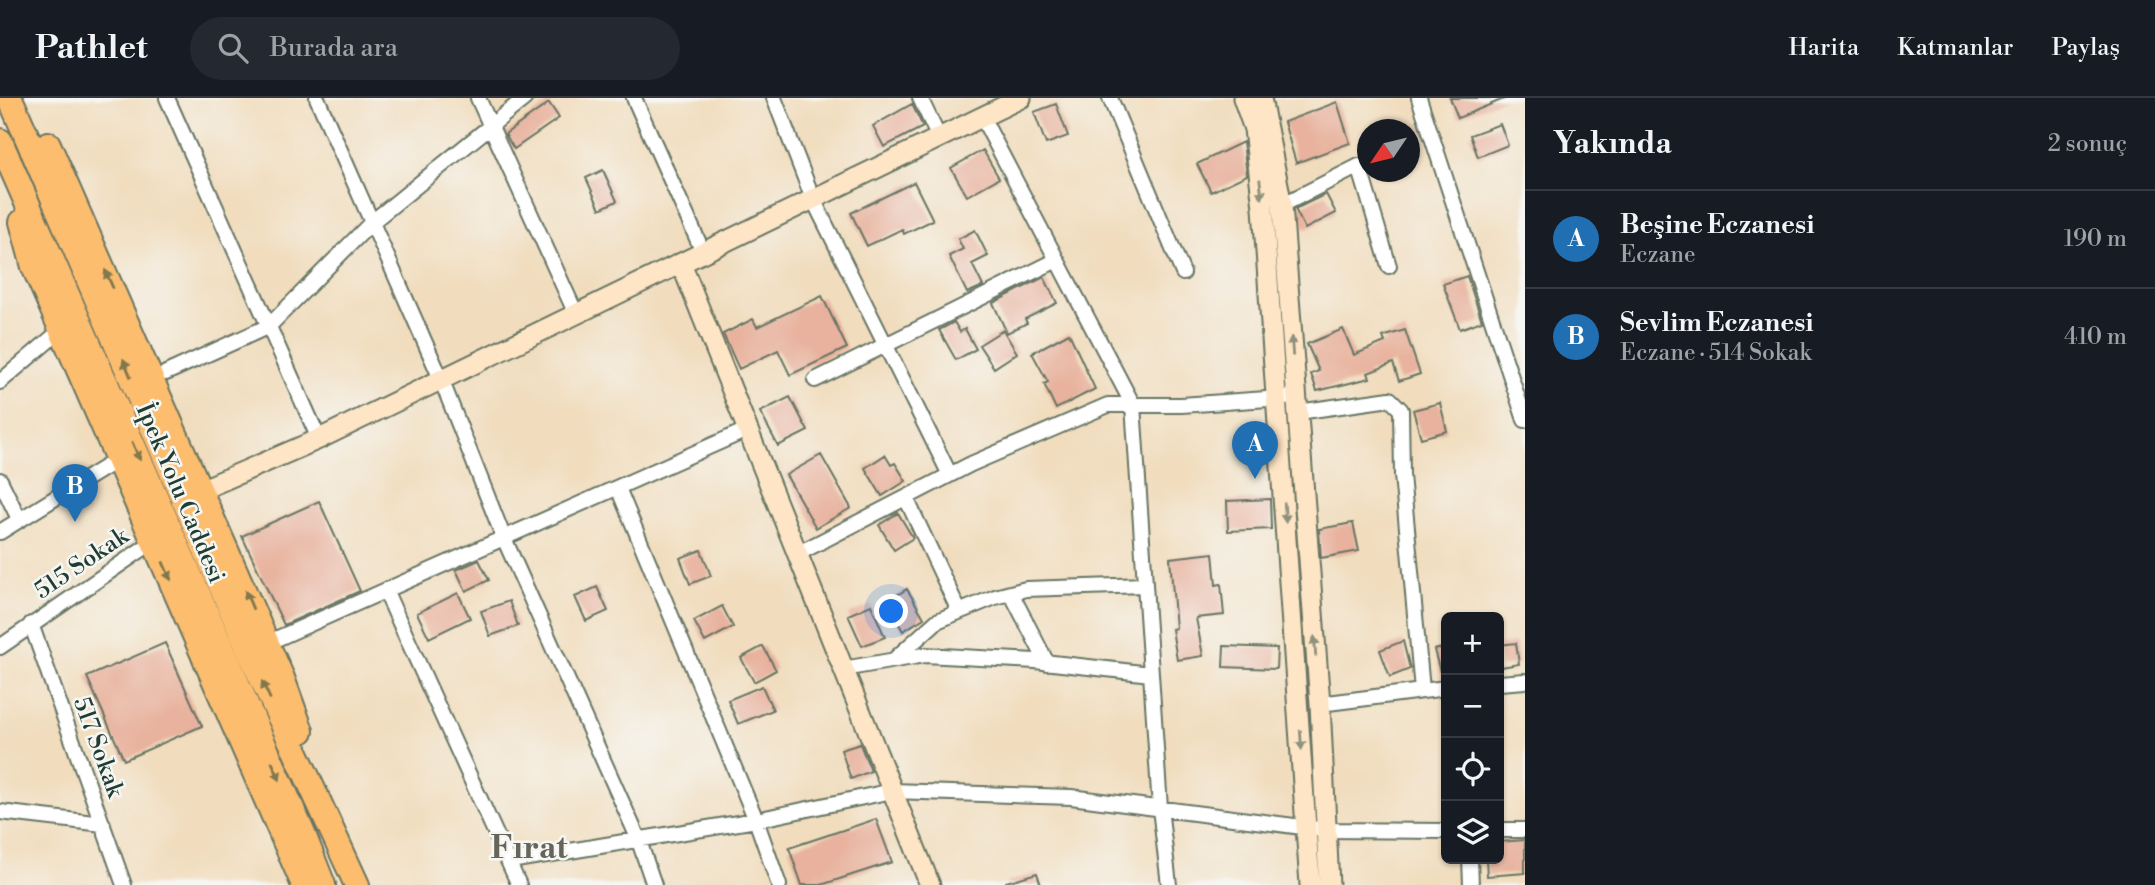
<!DOCTYPE html>
<html lang="tr">
<head>
<meta charset="utf-8">
<style>
	body { margin:0; font-family:"Libre Bodoni",serif; background:#242831; color:#f1f3f6 }
	.controls { position:absolute; right:21px; bottom:21px; display:grid; overflow:hidden; border-radius:10px; box-shadow:0 2px 5px #0004 }
	.controls button { width:63px; height:63px; display:grid; place-items:center; padding:0; border:0; border-bottom:2px solid #363941; background:#171b24; color:#f1f3f6; font:35px sans-serif }
	.compass { position:absolute; left:1357px; top:21px; width:63px; height:63px; border-radius:50%; background:#171b24; box-shadow:0 2px 5px #0004; rotate:235deg }
	.you { position:absolute; left:892px; top:514px; width:24px; height:24px; margin:-18px; border:5px solid #fff; border-radius:50%; background:#1a73e8; box-shadow:0 0 0 10px #1a73e833 }
	.badge { display:grid; place-items:center; width:46px; height:46px; border-radius:50%; background:#1f6fb2; color:#fff; font-size:23px; font-weight:700 }
	.pin { position:absolute; translate:-50% -58px; filter:drop-shadow(0 2px 4px #0008) }
	.pin::after { content:''; position:absolute; top:37px; width:24px; height:21px; background:inherit; clip-path:polygon(0 0,100% 0,50% 100%) }
	.list { margin:0; padding:0; list-style:none }
	h2 { display:flex; justify-content:space-between; align-items:center; height:91px; margin:0; padding:0 28px; font-size:30px }
	h2 small { font-size:23px; font-weight:400; color:#9ea1a6 }
	.list li { display:grid; grid-template-columns:46px 1fr auto; gap:21px; align-items:center; box-sizing:border-box; height:98px; padding:0 28px; border-top:2px solid #363941 }
	.list b { display:block; font-size:26px; white-space:nowrap }
	.list p { margin:0; font-size:23px; white-space:nowrap; color:#9ea1a6 }
	.list em { font-size:23px; font-style:normal; color:#9ea1a6 }
	.icon { flex:none; width:38px; height:38px; fill:none; stroke:currentColor; stroke-width:2; stroke-linecap:round; stroke-linejoin:round }
	.map { position:relative; flex:none; width:1525px; height:787px; overflow:hidden }
	header { display:flex; align-items:center; gap:42px; box-sizing:border-box; height:98px; padding:0 35px; background:#171b24; border-bottom:2px solid #363941 }
	header strong { font-size:33px }
	nav { display:flex; gap:38px; margin-inline-start:auto; font-size:24px }
	.search { width:490px; height:63px; background:#242831; display:flex; align-items:center; gap:18px; box-sizing:border-box; padding:0 24px; border-radius:38px; color:#9ea1a6; font-size:26px }
	main { display:flex }
	aside { flex:1; background:#171b24 }
	.map>svg:first-child { display:block }
	.building { fill:#e8b29e }
	.lines { fill:none; stroke-linecap:round; stroke-linejoin:round }
	.street-casing { stroke:#687564; stroke-width:18 }
	.secondary-casing { stroke:#687564; stroke-width:23 }
	.highway-casing { stroke:#687564; stroke-width:28 }
	.street { stroke:#fff; stroke-width:14 }
	.secondary { stroke:#fee5c5; stroke-width:19 }
	.highway { stroke:#fcbd6e; stroke-width:24 }
	.oneway { fill:#8e917c }
	.oneway2 { fill:#82774e }
	.labels { text-anchor:middle; stroke-width:5; stroke-linejoin:round; paint-order:stroke }
	.street-label { font-size:24px; fill:#1f3d34; stroke:#f6f6f2 }
	.district-label { font-size:32px; font-weight:bold; fill:#656659; stroke:#f6f6f2 }
</style>
</head>
<body>
<header>
<strong>Pathlet</strong>
<div class="search"><svg class="icon" aria-label="search" viewBox="0 0 24 24"><circle cx="10" cy="10" r="6"/><path d="M15 15l6 6"/></svg>Burada ara</div>
<nav><a>Harita</a><a>Katmanlar</a><a>Paylaş</a></nav>
</header>
<main>
<div class="map">
<svg width="1525" height="787" viewBox="0 0 1525 787">
	<rect width="100%" height="100%" fill="#f6f6f2"/>
	<filter id="ink" filterUnits="userSpaceOnUse"><feTurbulence type="fractalNoise" baseFrequency=".0143" numOctaves="2"/><feDisplacementMap in="SourceGraphic" scale="14" xChannelSelector="R" yChannelSelector="G"/><feConvolveMatrix kernelMatrix="1 2 1 2 8 2 1 2 1" color-interpolation-filters="sRGB"/></filter>
	<filter id="wash" filterUnits="userSpaceOnUse"><feTurbulence type="fractalNoise" baseFrequency=".00686" numOctaves="4" result="noise"/><feDisplacementMap in="SourceGraphic" scale="28" xChannelSelector="R" yChannelSelector="G"/><feGaussianBlur stdDeviation="1.57" result="paint"/><feColorMatrix in="noise" values="0 0 0 0 0 0 0 0 0 0 0 0 0 0 0 0 0 1.4 0 .05"/><feComposite in="paint" operator="in"/></filter>
	<g filter="url(#wash)">
		<rect width="100%" height="100%" fill="#f1ddbe"/>
		<g id="blocks">
			<path class="building" d="M 1450,0 L 1506,0 L 1458,20 Z
				M 1337,4 L 1350,45 L 1296,65 L 1284,24 Z
				M 549,5 L 559,20 L 514,51 L 505,36 Z
				M 912,6 L 923,29 L 884,49 L 873,28 Z
				M 1056,6 L 1068,38 L 1046,46 L 1034,14 Z
				M 1500,26 L 1508,47 L 1478,59 L 1470,37 Z
				M 1243,44 L 1247,77 L 1211,94 L 1197,66 Z
				M 983,52 L 999,80 L 967,98 L 951,70 Z
				M 603,72 L 617,103 L 600,111 L 586,80 Z
				M 914,84 L 933,122 L 904,136 L 902,131 L 867,148 L 851,115 Z
				M 1326,96 L 1336,115 L 1305,131 L 1295,111 Z
				M 975,132 L 988,158 L 972,166 L 983,188 L 967,195 L 949,158 L 963,151 L 958,141 Z
				M 1467,178 L 1482,223 L 1460,231 L 1443,186 Z
				M 1044,179 L 1057,205 L 1025,221 L 1027,225 L 1007,235 L 993,205 Z
				M 822,198 L 847,250 L 790,277 L 778,252 L 739,271 L 723,236 L 753,221 L 757,229 Z
				M 954,224 L 960,234 L 965,231 L 976,251 L 956,262 L 939,232 Z
				M 1343,231 L 1354,257 L 1385,244 L 1383,239 L 1405,232 L 1420,276 L 1399,283 L 1393,265 L 1368,275 L 1370,280 L 1317,293 L 1311,276 L 1319,273 L 1307,246 Z
				M 1003,232 L 1017,255 L 994,270 L 979,247 Z
				M 1069,235 L 1095,291 L 1056,311 L 1044,286 L 1048,284 L 1032,255 Z
				M 790,299 L 808,333 L 778,348 L 760,314 Z
				M 1440,305 L 1447,333 L 1421,340 L 1413,312 Z
				M 821,357 L 851,410 L 816,430 L 786,377 Z
				M 885,357 L 891,367 L 895,365 L 906,383 L 882,398 L 865,370 Z
				M 1270,401 L 1271,431 L 1228,433 L 1227,403 Z
				M 319,403 L 360,493 L 284,527 L 242,438 Z
				M 898,415 L 913,440 L 894,452 L 879,427 Z
				M 1353,425 L 1359,453 L 1321,460 L 1319,431 Z
				M 701,452 L 711,478 L 690,486 L 680,460 Z
				M 1213,455 L 1216,487 L 1221,486 L 1224,517 L 1196,520 L 1203,558 L 1177,562 L 1172,531 L 1176,530 L 1170,460 Z
				M 479,462 L 489,482 L 466,493 L 456,472 Z
				M 597,489 L 608,513 L 586,523 L 575,499 Z
				M 907,491 L 924,520 L 903,533 L 886,504 Z
				M 458,495 L 470,520 L 429,540 L 417,515 Z
				M 509,503 L 518,528 L 490,538 L 481,513 Z
				M 871,507 L 885,539 L 862,548 L 848,517 Z
				M 722,508 L 733,529 L 705,544 L 694,523 Z
				M 1403,543 L 1410,571 L 1390,579 L 1380,552 Z
				M 165,545 L 202,628 L 124,662 L 87,579 Z
				M 1516,545 L 1519,566 L 1501,569 L 1499,547 Z
				M 763,548 L 776,572 L 754,584 L 741,560 Z
				M 1224,548 L 1277,550 L 1276,571 L 1223,569 Z
				M 1446,549 L 1446,581 L 1442,581 L 1434,552 Z
				M 762,588 L 773,612 L 738,626 L 728,602 Z
				M 860,646 L 871,673 L 851,681 L 841,652 Z
				M 876,721 L 892,764 L 821,787 L 802,787 L 789,750 Z
				M 1525,742 L 1525,775 L 1487,778 L 1486,761 L 1499,761 L 1499,744 Z
				M 1037,775 L 1041,787 L 1006,787 L 1006,784 Z"/>
		</g>
	</g>
	<g filter="url(#ink)">
		<use href="#blocks" fill-opacity="0" stroke="#687564" stroke-width="2"/>
		<g class="lines">
			<g class="street-casing">
				<path id="street" d="M 167,0 L 319,341
					M 317,0 L 441,281 L 503,438 L 638,740 L 654,787
					M 478,0 L 576,216
					M 634,0 L 703,154
					M 774,0 L 813,101 L 950,377
					M 920,0 L 939,40
					M 1110,0 L 1183,175
					M 1419,0 L 1525,322
					M 982,19 L 1133,307 L 1160,710 L 1169,787
					M 1282,107 L 1359,68 L 1389,168
					M 166,275 L 269,228 L 372,124 L 525,0
					M 815,282 L 1057,162
					M 0,284 L 61,232
					M 1298,314 L 1390,301 L 1401,312 L 1402,377 L 1422,592
					M 0,382 L 19,421
					M 618,390 L 756,722 L 779,787
					M 906,400 L 959,513
					M 0,434 L 117,362
					M 797,456 L 971,366 L 1108,307 L 1181,307 L 1296,299
					M 386,494 L 519,787
					M 1011,495 L 1047,565
					M 31,526 L 124,787
					M 267,545 L 749,331
					M 0,549 L 154,443
					M 896,560 L 937,523 L 995,499 L 1026,491 L 1145,487
					M 843,571 L 925,557 L 1035,563 L 1151,576
					M 1499,585 L 1525,583
					M 1320,606 L 1446,590
					M 0,714 L 103,726
					M 1499,732 L 1525,732
					M 1470,761 L 1471,787
					M 510,763 L 756,722 L 892,693 L 1071,699 L 1325,732 L 1446,733"/>
			</g>
			<g class="secondary-casing">
				<path id="secondary" d="M 1243,0 L 1254,31 L 1263,110 L 1310,787
					M 1261,0 L 1282,107 L 1320,606 L 1329,787
					M 681,165 L 930,787
					M 210,388 L 319,341 L 1021,0"/>
			</g>
			<g class="highway-casing">
				<path id="highway" d="M 10,0 L 251,557 L 357,787
					M 0,43 L 303,736 L 323,787
					M 48,46 L 282,580 L 301,633
					M 22,124 L 34,169 L 304,787"/>
			</g>
			<use href="#street" class="street"/>
			<use href="#secondary" class="secondary"/>
			<use href="#highway" class="highway"/>
		</g>
		<defs><path id="oneway-solid" d="M-6-.8H1V-3.2L6.5 0L1 3.2V.8H-6Z" transform="scale(1.75)"/></defs>
		<g class="oneway">
			<use href="#oneway-solid" transform="translate(1261 91) rotate(83)"/>
			<use href="#oneway-solid" transform="translate(1292 248) rotate(-94)"/>
			<use href="#oneway-solid" transform="translate(1285 415) rotate(86)"/>
			<use href="#oneway-solid" transform="translate(1315 548) rotate(-94)"/>
			<use href="#oneway-solid" transform="translate(1301 642) rotate(86)"/>
		</g>
		<g class="oneway2">
			<use href="#oneway-solid" transform="translate(109 181) rotate(-114)"/>
			<use href="#oneway-solid" transform="translate(127 270) rotate(-113)"/>
			<use href="#oneway-solid" transform="translate(136 353) rotate(66)"/>
			<use href="#oneway-solid" transform="translate(167 473) rotate(66)"/>
			<use href="#oneway-solid" transform="translate(249 502) rotate(-113)"/>
			<use href="#oneway-solid" transform="translate(266 592) rotate(-115)"/>
			<use href="#oneway-solid" transform="translate(276 673) rotate(66)"/>
		</g>
	</g>
	<g class="labels">
		<g class="street-label">
			<text transform="translate(181 395) rotate(67)" y="8">İpek Yolu Caddesi</text>
			<text transform="translate(81 465) rotate(-34)" y="8">515 Sokak</text>
			<text transform="translate(99 649) rotate(70)" y="8">517 Sokak</text>
		</g>
		<g class="district-label">
			<text x="529" y="760">Fırat</text>
		</g>
	</g>
</svg>
<div class="controls">
<button>+</button>
<button>−</button>
<button><svg class="icon" aria-label="locate" viewBox="0 0 24 24"><circle cx="12" cy="12" r="6"/><path d="M12 2v4M12 18v4M2 12h4M18 12h4"/></svg></button>
<button><svg class="icon" aria-label="layers" viewBox="0 0 24 24"><path d="M12 4l9 5-9 5-9-5zM3 14l9 5 9-5"/></svg></button>
</div>
<svg class="compass" viewBox="-18 -18 36 36"><path d="M0-13l5 13h-10z" fill="#e53935"/><path d="M0 13l5-13h-10z" fill="#9ea1a6"/></svg>
<div class="you"></div>
<div class="pin badge" style="left:1255px;top:381px">A</div>
<div class="pin badge" style="left:75px;top:424px">B</div>
</div>
<aside>
<h2>Yakında<small>2 sonuç</small></h2>
<ul class="list">
<li><span class="badge">A</span><div><b>Beşine Eczanesi</b><p>Eczane</p></div><em>190 m</em></li>
<li><span class="badge">B</span><div><b>Sevlim Eczanesi</b><p>Eczane · 514 Sokak</p></div><em>410 m</em></li>
</ul>
</aside>
</main>
</body>
</html>
